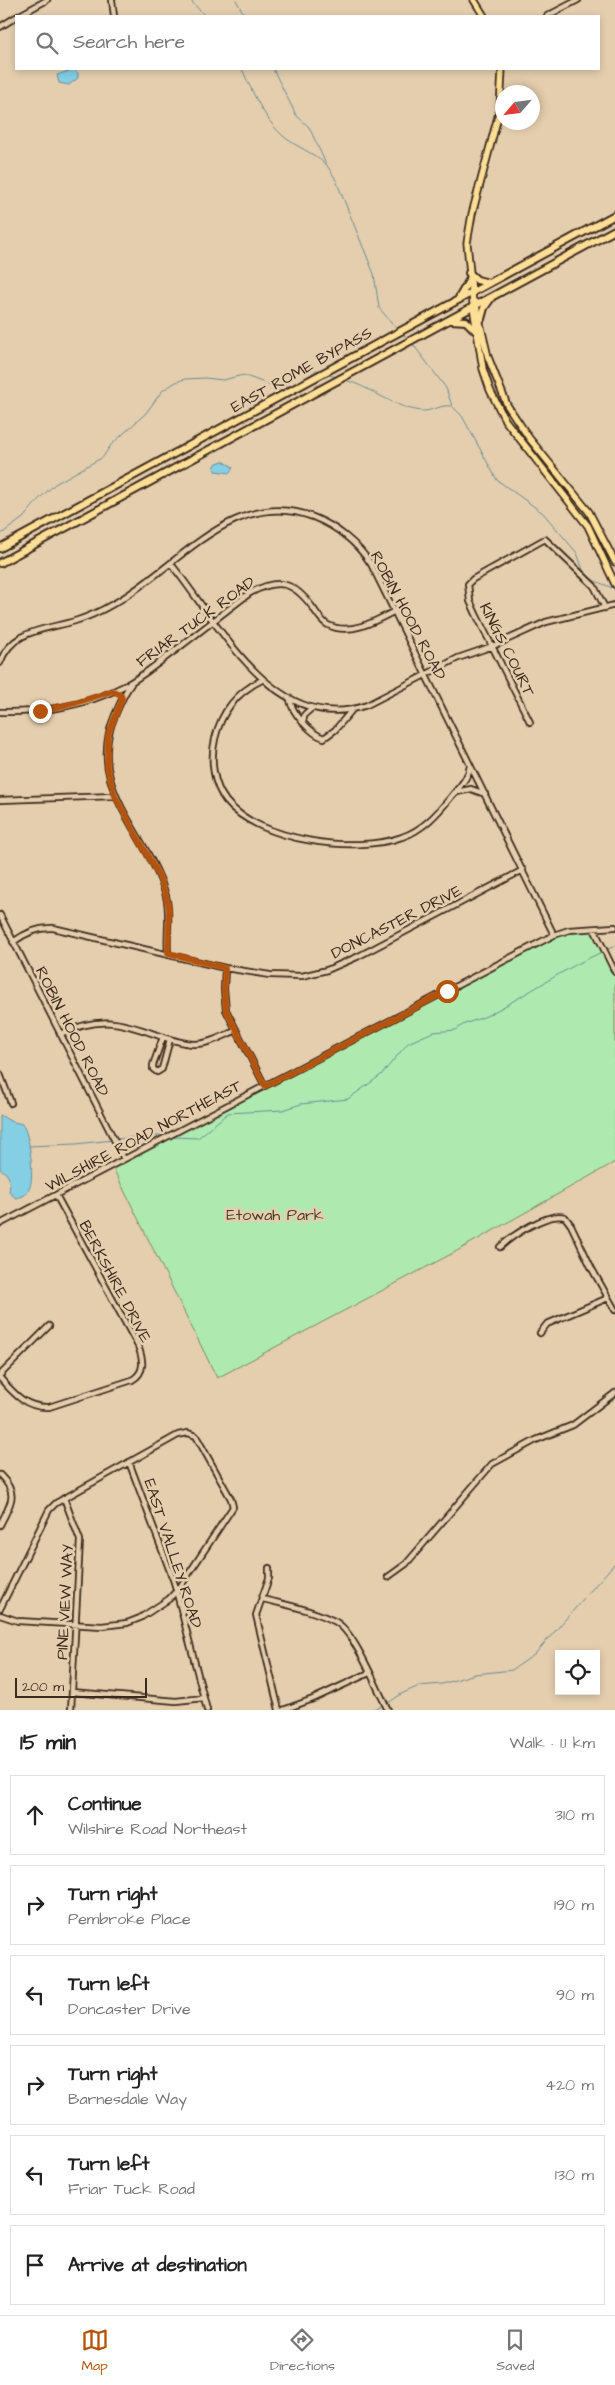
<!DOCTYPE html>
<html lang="en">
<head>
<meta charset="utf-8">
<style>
	body { margin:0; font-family:"Architects Daughter",sans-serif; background:#f2f2f2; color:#222 }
	.controls { position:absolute; right:15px; bottom:15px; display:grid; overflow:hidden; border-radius:0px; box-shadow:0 2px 8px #0003 }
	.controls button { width:45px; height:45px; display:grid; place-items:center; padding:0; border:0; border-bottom:1px solid #e0e0e0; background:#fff; color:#222; font:25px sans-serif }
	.compass { position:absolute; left:495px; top:85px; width:45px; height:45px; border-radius:50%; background:#fff; box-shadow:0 2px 8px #0003; rotate:242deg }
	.scale { position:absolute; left:15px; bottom:12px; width:132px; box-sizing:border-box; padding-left:5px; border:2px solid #3b2a1e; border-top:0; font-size:14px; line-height:18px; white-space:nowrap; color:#3b2a1e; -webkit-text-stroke:4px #e5ceae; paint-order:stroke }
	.stop { position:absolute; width:15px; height:15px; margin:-11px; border:4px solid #b45309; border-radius:50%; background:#fff }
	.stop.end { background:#b45309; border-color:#fff; box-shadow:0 1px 5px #0008 }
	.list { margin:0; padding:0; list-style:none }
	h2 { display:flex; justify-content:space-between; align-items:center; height:65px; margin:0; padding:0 20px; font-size:21px }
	h2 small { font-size:16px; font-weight:400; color:#767676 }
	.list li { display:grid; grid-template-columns:32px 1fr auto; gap:15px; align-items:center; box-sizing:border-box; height:80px; margin:0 10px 10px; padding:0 10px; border:1px solid #e0e0e0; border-radius:0px }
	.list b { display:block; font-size:19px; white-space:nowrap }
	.list p { margin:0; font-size:16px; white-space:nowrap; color:#767676 }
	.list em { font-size:16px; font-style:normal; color:#767676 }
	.icon { flex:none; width:28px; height:28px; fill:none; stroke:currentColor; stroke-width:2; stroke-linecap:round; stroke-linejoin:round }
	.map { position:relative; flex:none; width:615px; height:1710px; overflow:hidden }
	.search { position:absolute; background:#fff; box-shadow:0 2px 8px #0003; left:15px; right:15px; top:15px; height:55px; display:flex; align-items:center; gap:12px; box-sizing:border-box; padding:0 18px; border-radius:0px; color:#767676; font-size:19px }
	.sheet { height:605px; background:#fff }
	nav { display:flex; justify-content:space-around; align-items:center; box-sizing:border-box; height:70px; border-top:1px solid #e0e0e0; background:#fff; font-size:14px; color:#767676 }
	nav a { display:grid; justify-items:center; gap:2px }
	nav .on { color:#b45309 }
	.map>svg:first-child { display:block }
	.green { fill:#aeeab0; stroke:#748a67 }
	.water { fill:#85cfe5; stroke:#678d95 }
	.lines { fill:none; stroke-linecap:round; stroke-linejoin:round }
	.stream { stroke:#678d95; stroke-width:1 }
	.minor-casing { stroke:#3b2a1e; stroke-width:8 }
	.major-casing { stroke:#3b2a1e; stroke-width:9 }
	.highway-casing { stroke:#3b2a1e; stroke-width:10 }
	.minor { stroke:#e5ceae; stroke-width:4.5 }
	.major { stroke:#fcde96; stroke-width:5.5 }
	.highway { stroke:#fcde96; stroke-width:6 }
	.route { stroke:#b45309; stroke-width:6 }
	.labels { text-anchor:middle; stroke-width:5; stroke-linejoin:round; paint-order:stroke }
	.street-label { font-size:16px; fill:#3b2a1e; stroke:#e5ceae }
	.park-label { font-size:16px; fill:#463d2d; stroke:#e5ceae }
</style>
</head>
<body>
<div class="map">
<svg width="615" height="1710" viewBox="0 0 615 1710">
	<rect width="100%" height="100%" fill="#e5ceae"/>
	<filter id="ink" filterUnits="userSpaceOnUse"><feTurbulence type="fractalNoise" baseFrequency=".02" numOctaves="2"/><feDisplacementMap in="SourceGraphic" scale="10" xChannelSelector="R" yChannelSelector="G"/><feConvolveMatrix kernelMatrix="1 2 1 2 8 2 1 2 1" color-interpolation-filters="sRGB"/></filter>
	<g filter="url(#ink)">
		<path class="green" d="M 594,929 L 615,969 L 615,1162 L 455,1252 L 217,1378 L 112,1166 L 561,931 Z"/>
		<path class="water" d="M 74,69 L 78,73 L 78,78 L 69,85 L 59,83 L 57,75 Z
			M 223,461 L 233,467 L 230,473 L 215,471 L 214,467 L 217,463 Z
			M 0,1115 L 10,1121 L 22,1124 C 30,1134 35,1179 29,1189 C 27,1195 22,1197 16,1198 L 9,1192 C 11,1182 10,1174 0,1169 Z"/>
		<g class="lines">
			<path class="stream" d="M 190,0 L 205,16
				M 236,0 L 245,16
				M 242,69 C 252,91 264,119 283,136 C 296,147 313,152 325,164
				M 273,69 L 296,115 L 309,127 L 326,164 L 335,178 L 374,274 L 379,308 L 398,330
				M 401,332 L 407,338
				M 412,343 L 446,388 L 452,406 L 462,416 L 497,480 L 543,513 L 577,553 L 583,570 L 593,580 L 615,589
				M 326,374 L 336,377
				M 345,380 C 371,387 394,408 421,411 C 431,412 442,404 451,406
				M 0,535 L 23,518 L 40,498 L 55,484 L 103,457 L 111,445 L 146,413 L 162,391 L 176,382 L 185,379 L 205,378 L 223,380 L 243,375 L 270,385 L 292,386 L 304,380 L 316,370 L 320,371
				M 606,950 L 615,946
				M 171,1137 L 198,1138 L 228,1113 L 283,1110 L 301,1104 L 348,1099 L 381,1075 L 408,1043 L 433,1032 L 456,1030 C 463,1022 480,1020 490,1014 C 528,994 563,969 602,952
				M 117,1139 L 144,1136 L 163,1136
				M 29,1146 L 76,1144 L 113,1140
				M 387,1704 L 401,1694 L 419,1686 L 442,1684 L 475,1674 L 512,1670 L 534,1655 L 615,1563
				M 368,1710 L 384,1706"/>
			<g class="minor-casing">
				<path id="minor" d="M 112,0 L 114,16
					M 18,16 L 47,0
					M 547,16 L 578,0
					M 0,27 L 16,17
					M 171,564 C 219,623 275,738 367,705 L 458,658 L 493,646 L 546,622 L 615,605
					M 0,663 C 12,629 45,630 75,621 C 88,617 101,611 113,604 C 176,570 233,486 313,517 C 336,526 357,543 371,564 L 554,935
					M 262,680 C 237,692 221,712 215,739 C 210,760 213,784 226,801 C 258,841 356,854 402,837 C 423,830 437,814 451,797 C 459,787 469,778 470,765
					M 131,684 C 124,693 120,704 115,715 C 84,788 148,831 166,896 C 171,915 166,934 168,953
					M 290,700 C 292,713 311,734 324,738 L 335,730 L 352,710
					M 0,712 C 40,713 86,706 122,687 C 139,679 154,666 169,655 C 196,635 223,613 250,593 C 279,577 294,582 313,608 C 317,614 322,622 328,625 C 350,636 376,621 395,611
					M 303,721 L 305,714 L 312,708
					M 530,722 L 476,614 L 470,601 L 468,584 L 473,579 L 545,539 L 594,586 L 605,608
					M 457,792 L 471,789 L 485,794
					M 0,800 L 115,796
					M 0,915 L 124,1159
					M 594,929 L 615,972
					M 13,942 C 25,933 37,927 53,928 L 225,968 L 270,975 L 302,976 L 327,970 L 357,957 L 523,870
					M 225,968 L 224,989 L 226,1010 L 265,1086
					M 60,1034 C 98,1016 119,1021 157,1035 C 169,1039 183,1044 195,1044 C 209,1044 223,1036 235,1031
					M 163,1037 L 153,1065 L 153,1069 L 157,1072 L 162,1069 L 170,1039
					M 0,1074 L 11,1103
					M 0,1224 L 554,935 L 569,930 L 615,927
					M 500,1247 C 513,1235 547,1212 565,1217 L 571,1225 L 592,1269 L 615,1310
					M 540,1333 L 547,1324 L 608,1298
					M 0,1375 L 49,1326
					M 0,1378 C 14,1394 26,1408 49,1407 L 132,1380 C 146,1372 143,1359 138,1346 L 56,1195
					M 129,1462 L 174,1582 L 207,1710
					M 0,1475 C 20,1495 10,1504 0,1525
					M 64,1498 L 80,1540 L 71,1710
					M 269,1568 L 269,1578 L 256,1615 L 279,1710
					M 388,1577 L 406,1564 L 492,1464 L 536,1440 L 573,1425 L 615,1393
					M 263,1599 C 286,1605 314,1610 336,1622 C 355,1633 377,1689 388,1710
					M 0,1609 L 49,1510 L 56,1503 L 178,1435 L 188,1433 L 196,1436 L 231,1499 L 233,1507 L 180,1587 L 169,1599 L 140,1618 L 127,1623 L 102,1626 L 18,1621 L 0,1615
					M 72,1692 L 176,1701 L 204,1698
					M 283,1710 L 313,1699 L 369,1673"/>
			</g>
			<g class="major-casing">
				<path id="major" d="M 474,0 L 484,16
					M 502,69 L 500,109 L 472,214 L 467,243 L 474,313 L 483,369 L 490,390 L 505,420 L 588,526 L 615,584
					M 475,302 L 488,357 L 507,405 L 529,438 L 589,512 L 615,562"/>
			</g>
			<g class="highway-casing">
				<path id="highway" d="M 469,273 L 477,280 L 489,283
					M 459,298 L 470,279
					M 481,319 L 484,308 L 491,298
					M 451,320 L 466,321 L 476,331
					M 0,548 L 615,215
					M 0,563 L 615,230"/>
			</g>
			<use href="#minor" class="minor"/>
			<use href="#major" class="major"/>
			<use href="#highway" class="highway"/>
		</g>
	</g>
	<g class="lines" filter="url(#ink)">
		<path class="route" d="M 40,711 L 76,703 L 113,691 L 121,695 L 122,699 L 108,735 L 107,767 L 115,796 L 159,876 L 166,896 L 169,909 L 168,953 L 225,968 L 224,989 L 226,1010 L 265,1086 L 447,991"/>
	</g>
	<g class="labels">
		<g class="street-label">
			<text transform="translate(301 369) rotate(-29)" y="6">EAST ROME BYPASS</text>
			<text transform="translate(409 615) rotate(62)" y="6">ROBIN HOOD ROAD</text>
			<text transform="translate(195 621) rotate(-36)" y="6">FRIAR TUCK ROAD</text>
			<text transform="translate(508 649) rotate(63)" y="6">KINGS COURT</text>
			<text transform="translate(396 921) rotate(-27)" y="6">DONCASTER DRIVE</text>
			<text transform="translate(73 1031) rotate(63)" y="6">ROBIN HOOD ROAD</text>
			<text transform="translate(143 1135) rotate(-28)" y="6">WILSHIRE ROAD NORTHEAST</text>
			<text transform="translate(116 1281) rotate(62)" y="6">BERKSHIRE DRIVE</text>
			<text transform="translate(174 1553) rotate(72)" y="6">EAST VALLEY ROAD</text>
			<text transform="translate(64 1602) rotate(-87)" y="6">PINE VIEW WAY</text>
		</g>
		<g class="park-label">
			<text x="275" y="1220">Etowah Park</text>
		</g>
	</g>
</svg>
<div class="controls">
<button><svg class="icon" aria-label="locate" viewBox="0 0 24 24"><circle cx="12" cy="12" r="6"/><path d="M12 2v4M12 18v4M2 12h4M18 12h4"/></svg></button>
</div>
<svg class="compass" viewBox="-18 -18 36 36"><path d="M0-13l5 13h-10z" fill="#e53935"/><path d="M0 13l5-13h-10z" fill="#767676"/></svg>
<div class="scale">200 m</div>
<div class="stop" style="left:447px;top:991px"></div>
<div class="stop end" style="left:40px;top:711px"></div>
<div class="search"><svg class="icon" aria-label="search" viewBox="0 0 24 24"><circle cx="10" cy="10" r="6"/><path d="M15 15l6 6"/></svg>Search here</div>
</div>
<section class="sheet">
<h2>15 min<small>Walk · 1.1 km</small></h2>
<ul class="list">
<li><svg class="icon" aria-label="ahead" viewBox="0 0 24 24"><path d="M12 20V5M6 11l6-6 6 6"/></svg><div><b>Continue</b><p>Wilshire Road Northeast</p></div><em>310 m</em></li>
<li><svg class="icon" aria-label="right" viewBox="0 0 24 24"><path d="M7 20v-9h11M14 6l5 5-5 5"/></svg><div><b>Turn right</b><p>Pembroke Place</p></div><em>190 m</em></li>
<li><svg class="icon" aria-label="left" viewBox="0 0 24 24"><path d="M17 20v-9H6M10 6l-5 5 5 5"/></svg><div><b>Turn left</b><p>Doncaster Drive</p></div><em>90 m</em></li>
<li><svg class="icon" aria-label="right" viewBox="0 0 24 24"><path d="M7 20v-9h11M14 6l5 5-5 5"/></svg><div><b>Turn right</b><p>Barnesdale Way</p></div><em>420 m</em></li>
<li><svg class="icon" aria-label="left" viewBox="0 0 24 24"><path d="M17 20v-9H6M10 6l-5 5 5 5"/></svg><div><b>Turn left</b><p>Friar Tuck Road</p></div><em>130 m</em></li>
<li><svg class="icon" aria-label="arrive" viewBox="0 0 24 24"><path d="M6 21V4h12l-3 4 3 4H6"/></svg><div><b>Arrive at destination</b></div></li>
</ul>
</section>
<nav>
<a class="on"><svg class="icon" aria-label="map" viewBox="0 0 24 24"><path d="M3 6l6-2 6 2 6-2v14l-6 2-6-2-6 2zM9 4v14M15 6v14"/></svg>Map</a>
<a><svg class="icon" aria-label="directions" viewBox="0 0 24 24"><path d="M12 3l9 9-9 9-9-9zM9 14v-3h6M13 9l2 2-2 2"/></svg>Directions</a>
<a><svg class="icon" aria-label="saved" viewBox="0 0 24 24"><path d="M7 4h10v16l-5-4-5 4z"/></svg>Saved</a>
</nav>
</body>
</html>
